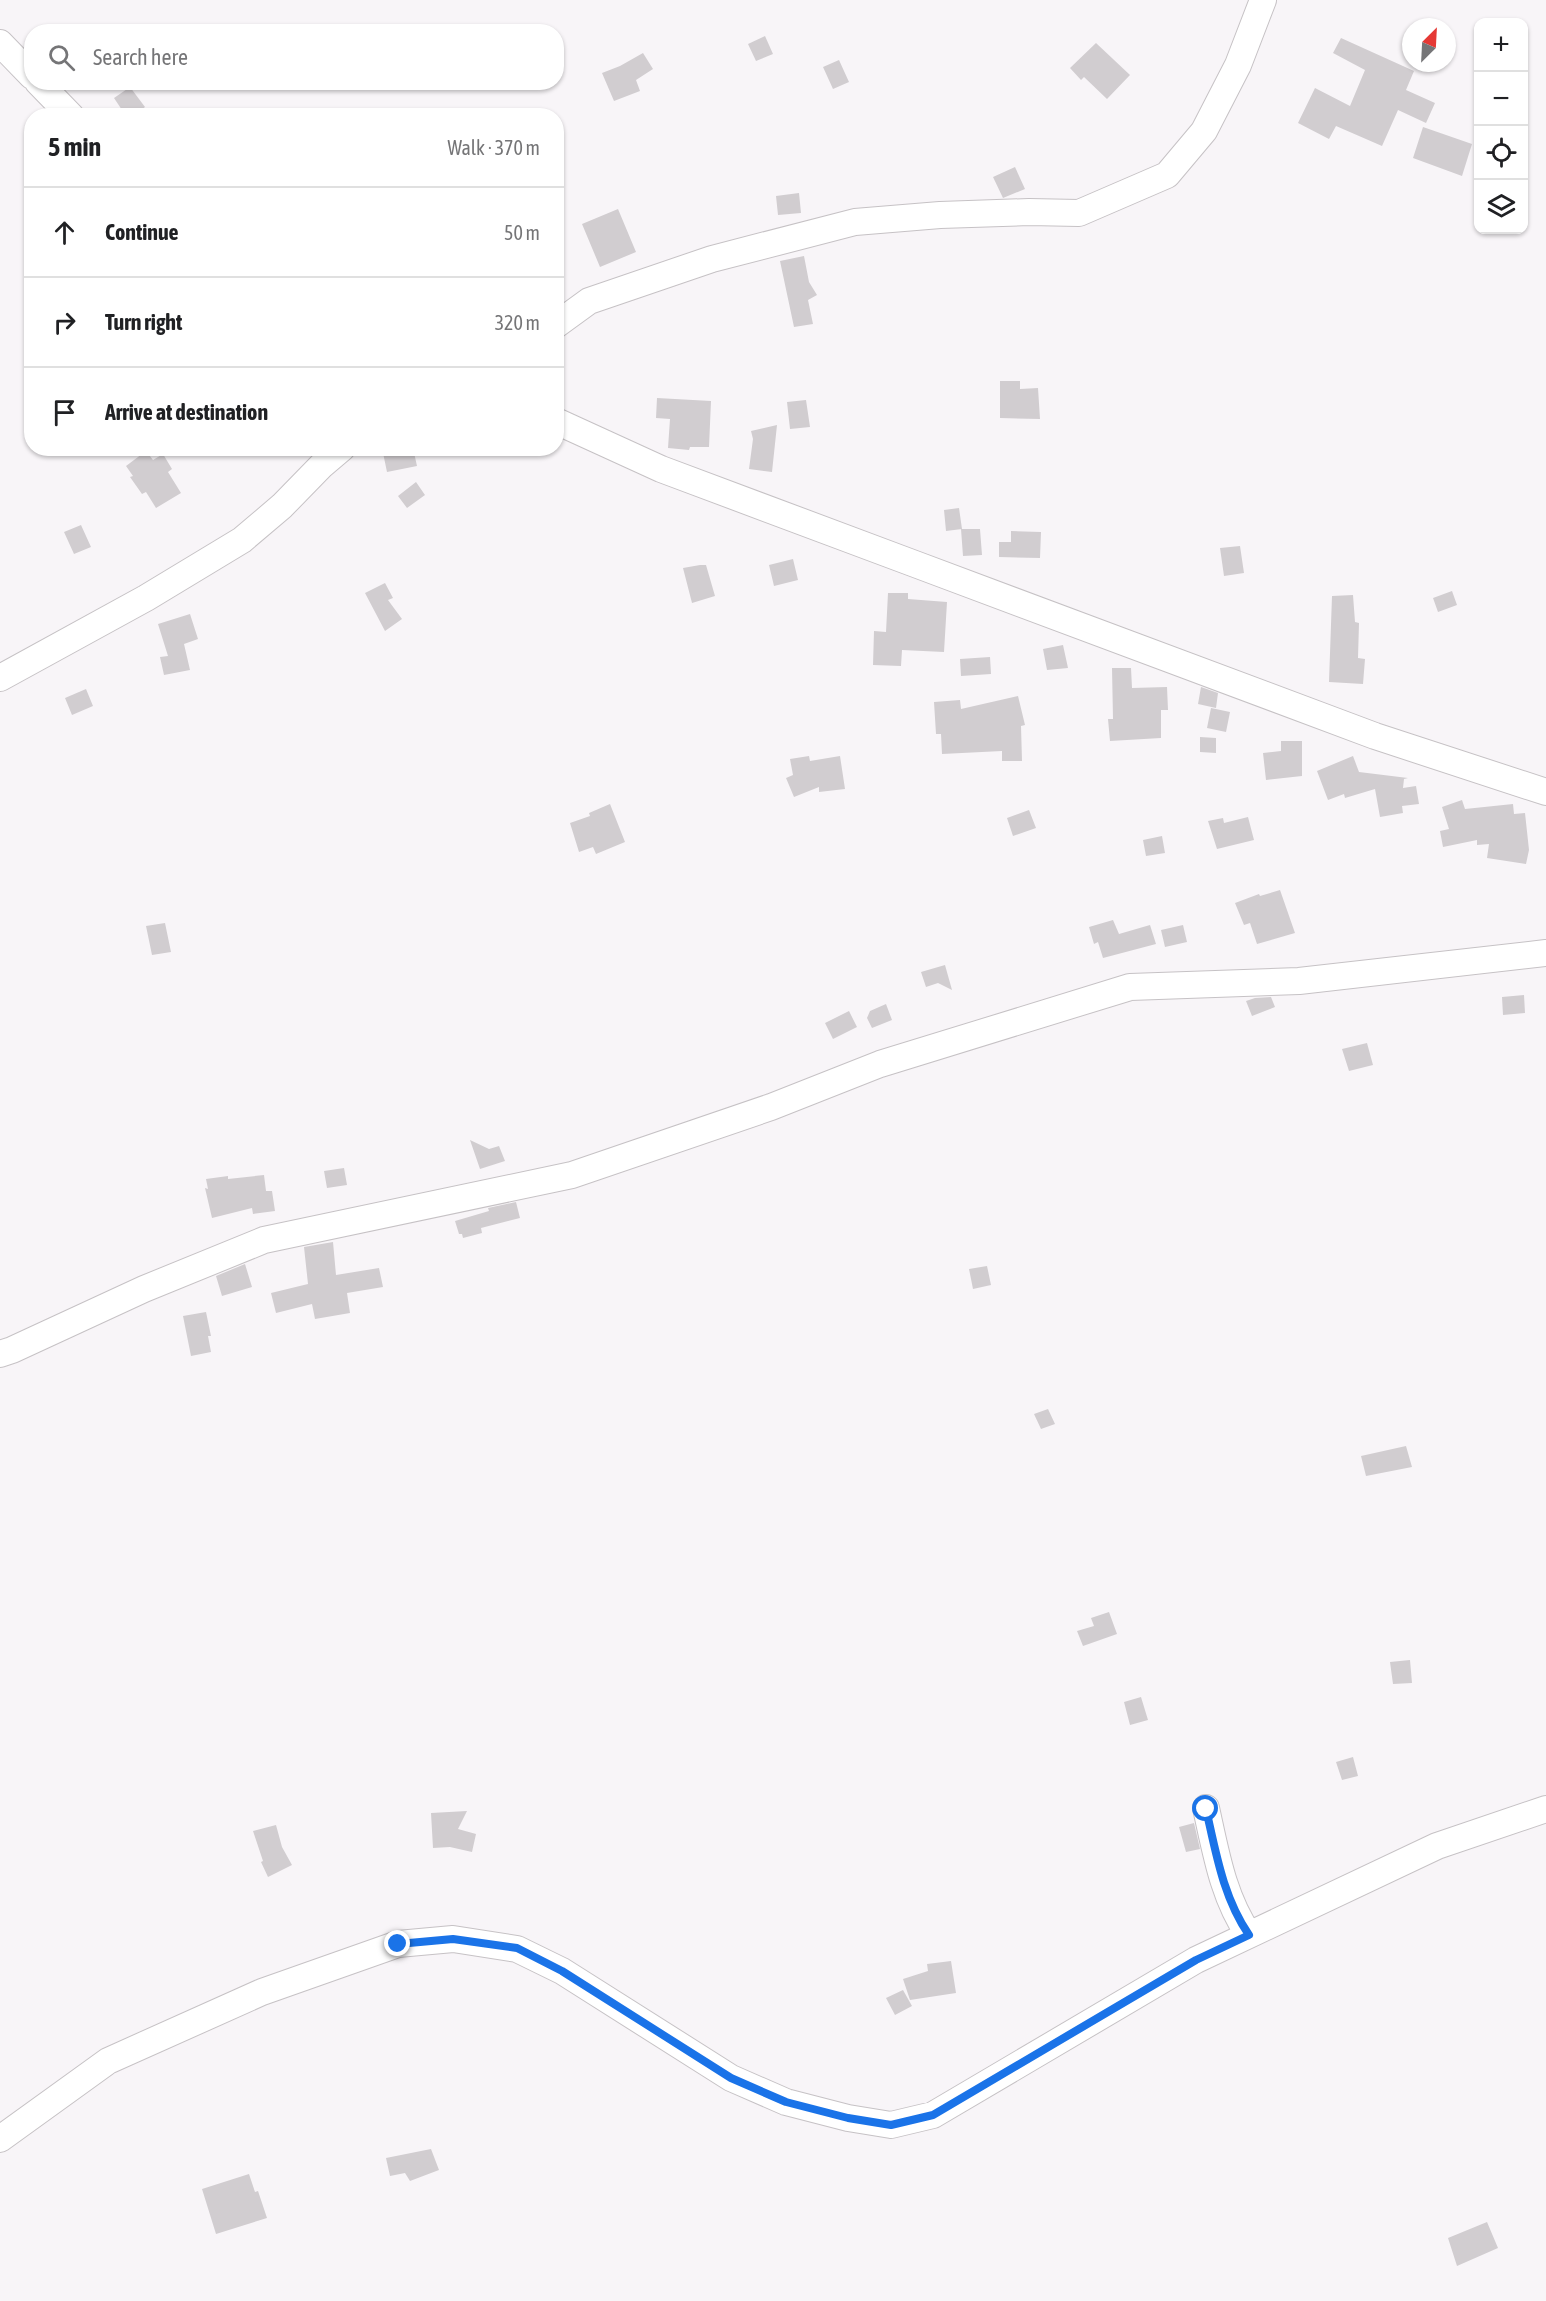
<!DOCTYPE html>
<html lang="en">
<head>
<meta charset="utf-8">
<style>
	body { margin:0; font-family:"Asap Condensed",sans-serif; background:#f2f2f2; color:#202124 }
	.controls { position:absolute; right:18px; top:18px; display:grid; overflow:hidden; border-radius:12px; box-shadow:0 2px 4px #0004 }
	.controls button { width:54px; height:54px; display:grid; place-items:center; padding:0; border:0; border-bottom:2px solid #e0e0e0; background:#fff; color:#202124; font:30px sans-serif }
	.compass { position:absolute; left:1402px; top:18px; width:54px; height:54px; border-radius:50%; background:#fff; box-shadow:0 2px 4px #0004; rotate:24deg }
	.stop { position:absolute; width:18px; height:18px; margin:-14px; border:4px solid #1a73e8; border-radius:50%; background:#fff }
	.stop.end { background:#1a73e8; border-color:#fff; box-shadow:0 2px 6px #0008 }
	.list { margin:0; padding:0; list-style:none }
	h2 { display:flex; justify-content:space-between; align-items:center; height:78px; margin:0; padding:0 24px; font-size:26px }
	h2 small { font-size:20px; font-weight:400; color:#757577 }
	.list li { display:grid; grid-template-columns:39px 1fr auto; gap:18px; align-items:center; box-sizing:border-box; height:90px; padding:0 24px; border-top:2px solid #e0e0e0 }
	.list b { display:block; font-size:22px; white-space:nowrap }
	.list em { font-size:20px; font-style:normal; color:#757577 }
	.icon { flex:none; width:33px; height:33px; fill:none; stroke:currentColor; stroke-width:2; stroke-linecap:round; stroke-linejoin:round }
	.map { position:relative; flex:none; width:1546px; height:2301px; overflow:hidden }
	.search { position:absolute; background:#fff; box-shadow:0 2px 4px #0004; left:24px; top:24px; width:540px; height:66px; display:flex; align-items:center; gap:15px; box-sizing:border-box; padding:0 21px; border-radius:24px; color:#757577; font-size:22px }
	.panel { position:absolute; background:#fff; box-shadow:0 2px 4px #0004; left:24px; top:108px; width:540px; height:348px; border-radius:24px }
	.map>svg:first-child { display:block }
	.building { fill:#d1cdd0 }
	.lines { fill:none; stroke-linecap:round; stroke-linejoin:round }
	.minor-casing { stroke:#c6c2c5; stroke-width:28 }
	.minor { stroke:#fff; stroke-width:26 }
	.route { stroke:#1a73e8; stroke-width:8 }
</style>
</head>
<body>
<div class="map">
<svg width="1546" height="2301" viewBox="0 0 1546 2301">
	<rect width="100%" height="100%" fill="#f8f5f8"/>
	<path class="building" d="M 765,36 L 773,54 L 756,61 L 748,44 Z
		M 1341,38 L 1414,71 L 1406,90 L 1435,103 L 1426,123 L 1398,110 L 1382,146 L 1336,126 L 1329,139 L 1298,123 L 1315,88 L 1350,106 L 1365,70 L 1333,53 Z
		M 1096,43 L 1130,75 L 1107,99 L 1084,77 L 1081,80 L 1070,68 Z
		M 643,53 L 653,69 L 636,80 L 640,91 L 614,101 L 602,73 L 620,66 Z
		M 839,60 L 849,82 L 833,89 L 823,67 Z
		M 130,87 L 145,107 L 133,116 L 126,116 L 114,98 Z
		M 1423,127 L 1472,144 L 1462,176 L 1413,158 Z
		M 1015,167 L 1025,189 L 1003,198 L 993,177 Z
		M 799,193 L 801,213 L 778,215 L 776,196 Z
		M 618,209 L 636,252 L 600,267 L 582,224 Z
		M 804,256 L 809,282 L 817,295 L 808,300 L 813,324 L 794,327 L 780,261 Z
		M 1000,381 L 1020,381 L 1020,389 L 1038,388 L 1040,419 L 1000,418 Z
		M 657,398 L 711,401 L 709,447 L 690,447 L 689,450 L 668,448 L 670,419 L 656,418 Z
		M 806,400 L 810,427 L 790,429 L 787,402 Z
		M 777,425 L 772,472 L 749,469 L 753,439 L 751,431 Z
		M 382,448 L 413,448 L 417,466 L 387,472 Z
		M 146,451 L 153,460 L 163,454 L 172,469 L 168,472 L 181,493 L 156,508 L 146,492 L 142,494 L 130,477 L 133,476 L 126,466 Z
		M 416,482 L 425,495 L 407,508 L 398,496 Z
		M 959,508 L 962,529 L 946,531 L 944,510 Z
		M 81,525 L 91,547 L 74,554 L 64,532 Z
		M 961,529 L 980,529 L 982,555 L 963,556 Z
		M 1011,531 L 1041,532 L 1040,558 L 999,557 L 999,542 L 1011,542 Z
		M 1240,546 L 1244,573 L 1224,576 L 1220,548 Z
		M 793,559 L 798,580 L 774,586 L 769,565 Z
		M 700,565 L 706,565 L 715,596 L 692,603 L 683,568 Z
		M 385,583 L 393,598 L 388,600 L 402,619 L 385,631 L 365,593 Z
		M 1452,591 L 1457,605 L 1438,612 L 1433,598 Z
		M 888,593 L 908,593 L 908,599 L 947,602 L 944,652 L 902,650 L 901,666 L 873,665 L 874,631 L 886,632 Z
		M 1353,595 L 1355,622 L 1359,623 L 1358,658 L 1365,659 L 1363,684 L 1329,682 L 1332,596 Z
		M 190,614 L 198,639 L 184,644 L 190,670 L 164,675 L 160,657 L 168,656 L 158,624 Z
		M 1063,645 L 1068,668 L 1047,670 L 1043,649 Z
		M 990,657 L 991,674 L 961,676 L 960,659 Z
		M 1112,668 L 1131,668 L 1132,688 L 1167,687 L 1168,710 L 1161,710 L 1161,738 L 1110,741 L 1108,719 L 1113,719 Z
		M 1201,687 L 1218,693 L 1216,708 L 1198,704 Z
		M 86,689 L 93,706 L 72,715 L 65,698 Z
		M 1018,696 L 1025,725 L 1021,726 L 1022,761 L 1002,761 L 1002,751 L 942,754 L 941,734 L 936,734 L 934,702 L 960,700 L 961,709 Z
		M 1211,708 L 1230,712 L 1226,732 L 1207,728 Z
		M 1200,737 L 1216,738 L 1216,753 L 1200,752 Z
		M 1281,741 L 1302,741 L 1302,776 L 1266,780 L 1263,753 L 1281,751 Z
		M 809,756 L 810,761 L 840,756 L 845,789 L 819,792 L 819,787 L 794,797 L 786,778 L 793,775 L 790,759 Z
		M 1353,756 L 1359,772 L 1408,778 L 1404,779 L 1403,788 L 1416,786 L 1419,804 L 1402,806 L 1403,813 L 1380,817 L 1375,789 L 1345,798 L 1344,794 L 1328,800 L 1317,771 Z
		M 1462,800 L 1465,809 L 1513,804 L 1514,814 L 1525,813 L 1529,850 L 1526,864 L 1487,858 L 1489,844 L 1477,845 L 1477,840 L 1443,847 L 1440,831 L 1449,829 L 1442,807 Z
		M 610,804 L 625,842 L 596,854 L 593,847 L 579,852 L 570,823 L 590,816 L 589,813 Z
		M 1029,810 L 1036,828 L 1013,836 L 1007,818 Z
		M 1248,817 L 1254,840 L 1217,849 L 1208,821 L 1223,818 L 1224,823 Z
		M 1162,836 L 1165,853 L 1146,856 L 1143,840 Z
		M 1280,890 L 1295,933 L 1257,944 L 1250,923 L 1244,925 L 1235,903 L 1259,894 L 1260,896 Z
		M 1113,920 L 1119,934 L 1150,925 L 1156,944 L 1103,958 L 1098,942 L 1094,944 L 1089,927 Z
		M 165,923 L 171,952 L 152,955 L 146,926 Z
		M 1183,925 L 1187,942 L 1165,947 L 1161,930 Z
		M 945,965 L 952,990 L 938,983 L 926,987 L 921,972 Z
		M 1524,995 L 1525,1013 L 1503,1015 L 1502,997 Z
		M 1271,997 L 1275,1007 L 1252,1016 L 1246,1001 L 1255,998 Z
		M 886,1004 L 892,1020 L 872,1028 L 867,1018 L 870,1011 Z
		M 849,1011 L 857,1027 L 833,1039 L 825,1023 Z
		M 1367,1043 L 1373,1065 L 1349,1071 L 1342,1049 Z
		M 470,1140 L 489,1149 L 499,1146 L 505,1161 L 480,1169 Z
		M 344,1168 L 347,1185 L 327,1188 L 324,1171 Z
		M 264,1175 L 266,1191 L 272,1191 L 275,1211 L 253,1214 L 252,1208 L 212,1218 L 205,1188 L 208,1189 L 206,1179 L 228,1176 L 228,1179 Z
		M 516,1202 L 520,1218 L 481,1228 L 482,1233 L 463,1238 L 462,1234 L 459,1234 L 455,1221 L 489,1211 L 488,1208 Z
		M 333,1242 L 336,1275 L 379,1268 L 383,1287 L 347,1293 L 350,1313 L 315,1319 L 312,1304 L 276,1313 L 271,1293 L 308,1284 L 304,1247 Z
		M 245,1264 L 252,1287 L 222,1296 L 216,1276 Z
		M 987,1266 L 991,1285 L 973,1289 L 969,1269 Z
		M 206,1312 L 211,1336 L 208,1336 L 211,1352 L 191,1356 L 183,1316 Z
		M 1048,1409 L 1055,1424 L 1041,1429 L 1034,1414 Z
		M 1406,1446 L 1412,1467 L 1366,1476 L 1361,1456 Z
		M 1109,1612 L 1117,1634 L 1083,1646 L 1077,1631 L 1094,1626 L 1091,1618 Z
		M 1410,1660 L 1412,1683 L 1393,1684 L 1390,1662 Z
		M 1141,1697 L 1148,1720 L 1130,1725 L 1124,1702 Z
		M 1353,1757 L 1358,1776 L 1342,1780 L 1336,1762 Z
		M 467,1811 L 458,1829 L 476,1834 L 472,1852 L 450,1847 L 433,1848 L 431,1813 Z
		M 1194,1823 L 1200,1849 L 1186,1852 L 1179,1827 Z
		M 276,1825 L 282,1847 L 292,1865 L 268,1877 L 261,1862 L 263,1861 L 253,1831 Z
		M 951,1961 L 956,1993 L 910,2000 L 903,1979 L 928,1971 L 927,1964 Z
		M 903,1990 L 912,2006 L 895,2015 L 886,1998 Z
		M 431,2149 L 439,2170 L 410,2181 L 405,2173 L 390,2176 L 386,2158 Z
		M 249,2174 L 255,2192 L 258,2191 L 267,2218 L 216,2234 L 202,2189 Z
		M 1487,2222 L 1498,2248 L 1457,2266 L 1448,2238 Z"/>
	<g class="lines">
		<g class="minor-casing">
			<path id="minor" d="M 0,43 L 32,76
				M 38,82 L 71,116
				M 556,325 L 589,301 L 712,259 L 855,222 L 940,215 L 1029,212 L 1079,213 L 1167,175 L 1204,131 L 1238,65 L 1263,0
				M 556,421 L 661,469 L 915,564 L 1375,736 L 1546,792
				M 0,678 L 146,598 L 242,540 L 282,506 L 322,465 L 342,448
				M 0,1354 L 12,1350 L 144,1289 L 264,1240 L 572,1175 L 771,1107 L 880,1064 L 1130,987 L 1299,981 L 1546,953
				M 1206,1808 C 1216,1853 1223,1897 1249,1935
				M 0,2139 L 108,2061 L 262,1992 L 398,1944 L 453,1939 L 517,1949 L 562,1971 L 731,2078 L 786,2102 L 848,2118 L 891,2125 L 933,2115 L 1196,1960 L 1437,1846 L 1546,1809"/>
		</g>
		<use href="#minor" class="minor"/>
	</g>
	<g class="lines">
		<path class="route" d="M 398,1944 L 453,1939 L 517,1948 L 562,1971 L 731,2078 L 786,2102 L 848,2118 L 891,2125 L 933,2115 L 1196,1960 L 1249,1935 C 1223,1897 1216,1853 1206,1809"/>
	</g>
</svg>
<div class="controls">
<button>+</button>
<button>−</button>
<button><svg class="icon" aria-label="locate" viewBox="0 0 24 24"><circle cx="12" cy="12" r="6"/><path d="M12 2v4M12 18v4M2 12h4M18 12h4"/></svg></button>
<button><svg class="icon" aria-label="layers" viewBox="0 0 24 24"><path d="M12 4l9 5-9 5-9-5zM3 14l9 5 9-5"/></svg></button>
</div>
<svg class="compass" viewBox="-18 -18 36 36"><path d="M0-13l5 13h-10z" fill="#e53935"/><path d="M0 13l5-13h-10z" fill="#757577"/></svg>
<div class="stop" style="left:1206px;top:1809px"></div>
<div class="stop end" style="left:398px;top:1944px"></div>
<div class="search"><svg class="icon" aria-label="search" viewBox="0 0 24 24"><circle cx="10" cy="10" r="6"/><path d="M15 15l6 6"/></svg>Search here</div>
<section class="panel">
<h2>5 min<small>Walk · 370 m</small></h2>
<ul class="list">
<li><svg class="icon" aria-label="ahead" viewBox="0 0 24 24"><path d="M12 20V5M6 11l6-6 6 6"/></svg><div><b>Continue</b></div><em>50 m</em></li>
<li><svg class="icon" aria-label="right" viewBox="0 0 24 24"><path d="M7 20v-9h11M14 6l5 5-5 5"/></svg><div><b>Turn right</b></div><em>320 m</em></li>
<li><svg class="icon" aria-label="arrive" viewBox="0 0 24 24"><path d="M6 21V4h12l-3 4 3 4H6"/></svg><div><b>Arrive at destination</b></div></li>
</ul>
</section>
</div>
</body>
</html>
